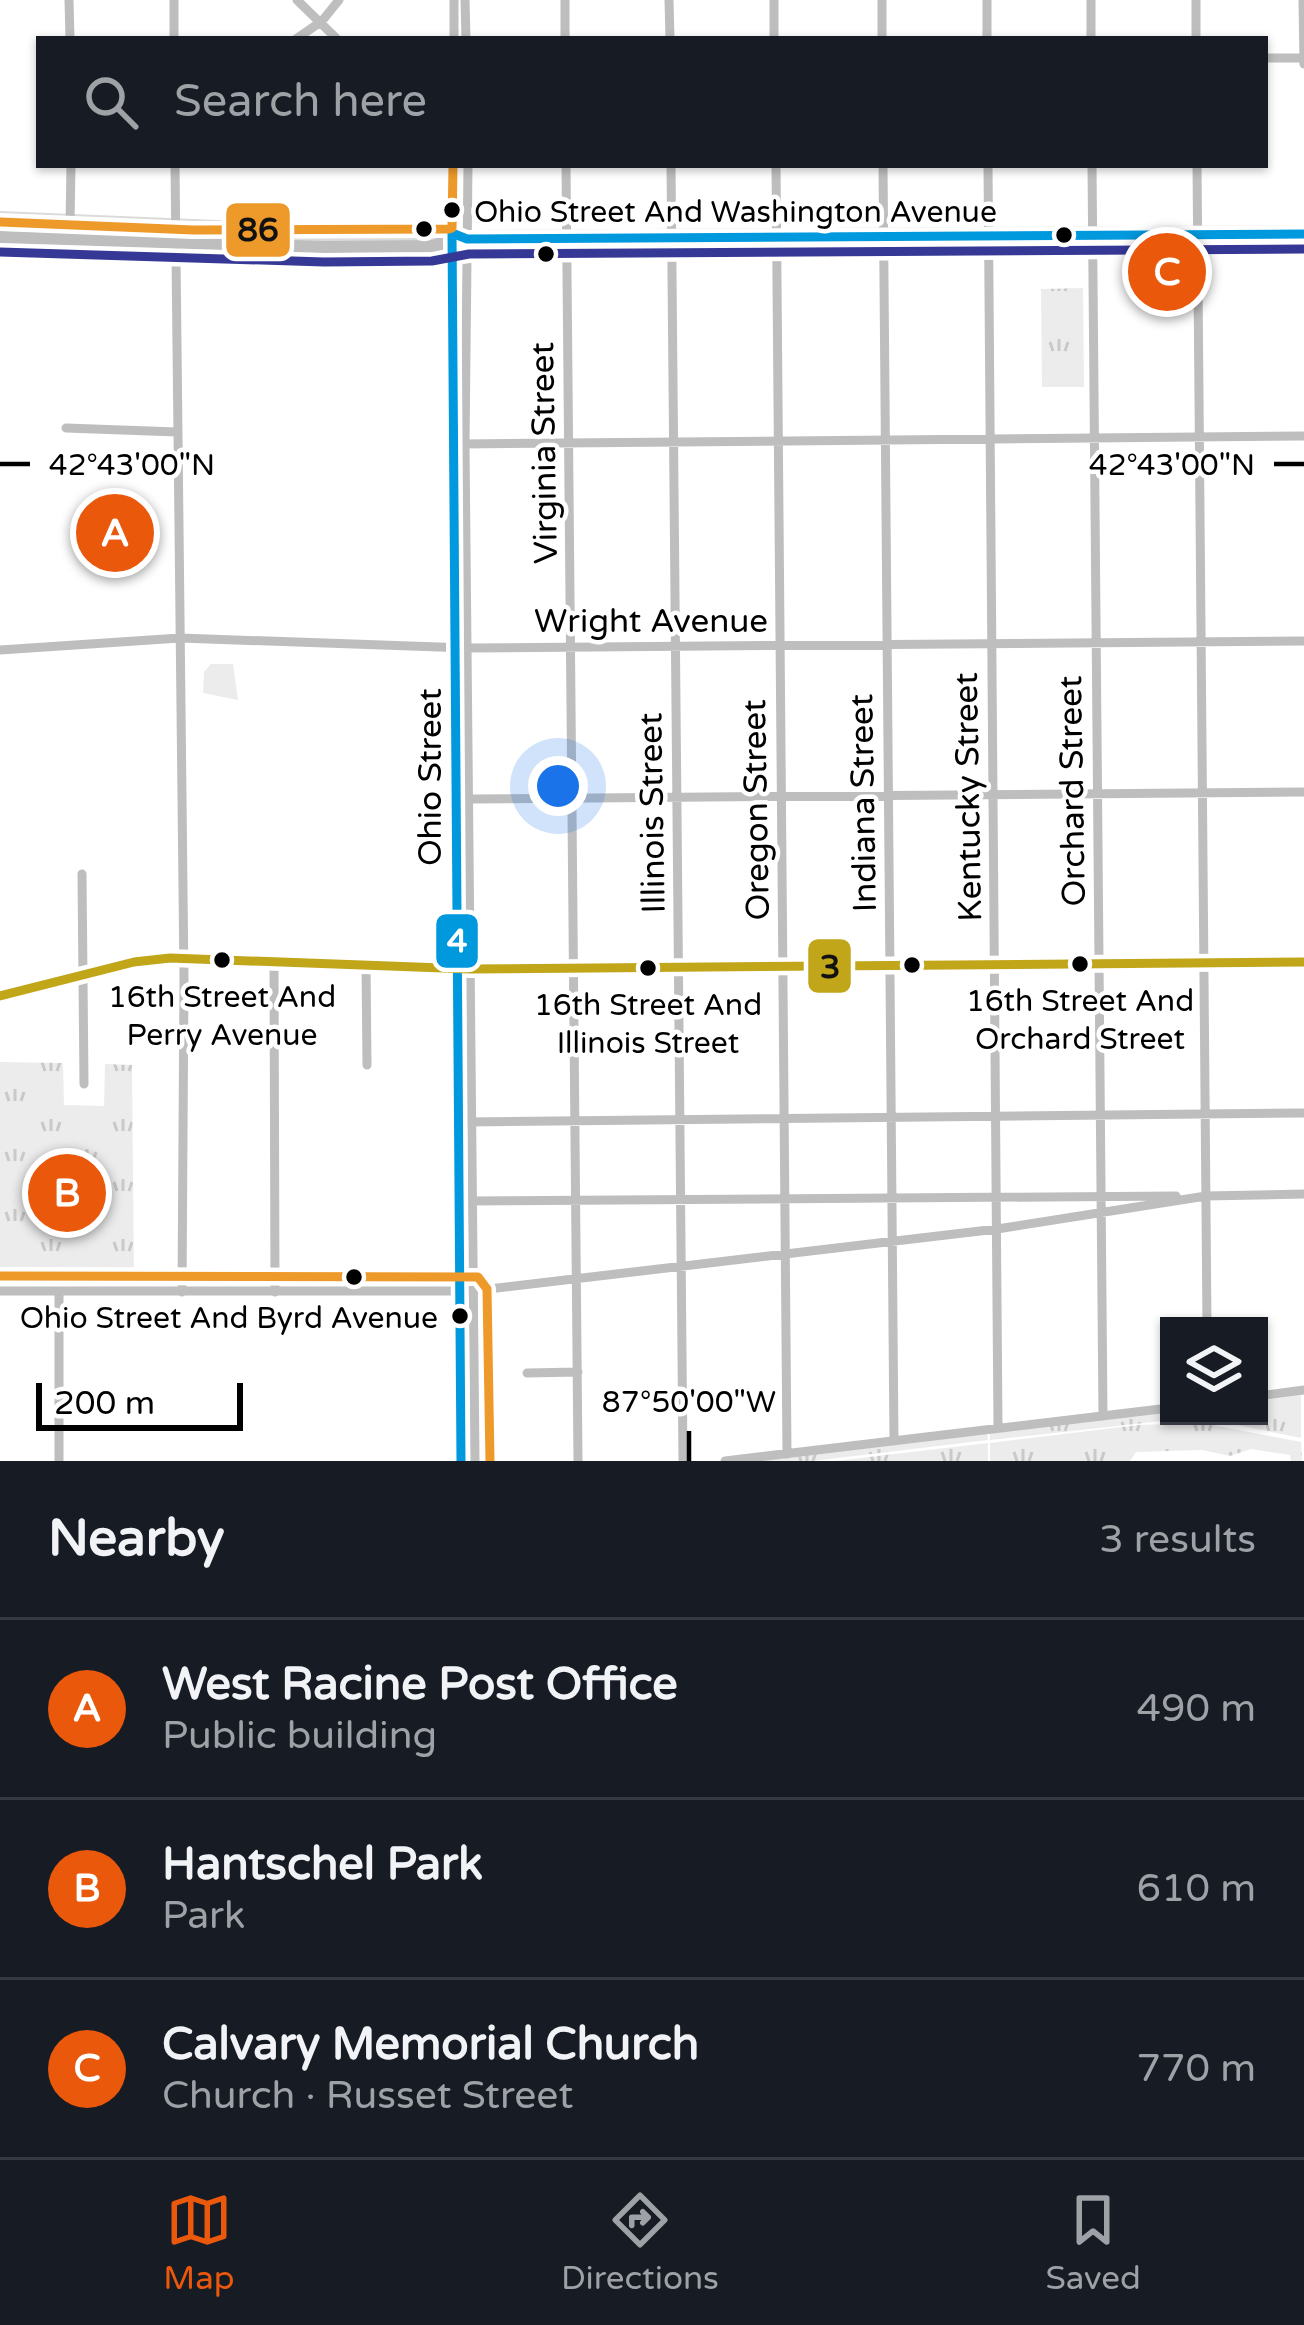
<!DOCTYPE html>
<html lang="en">
<head>
<meta charset="utf-8">
<style>
	body { margin:0; font-family:"Varela Round",sans-serif; background:#242831; color:#f1f3f6 }
	.controls { position:absolute; right:36px; bottom:36px; display:grid; overflow:hidden; border-radius:0px; box-shadow:0 3px 9px #0004 }
	.controls button { width:108px; height:108px; display:grid; place-items:center; padding:0; border:0; border-bottom:3px solid #363941; background:#171b24; color:#f1f3f6; font:60px sans-serif }
	.scale { position:absolute; left:36px; bottom:30px; width:207px; box-sizing:border-box; padding-left:12px; border:6px solid #000; border-top:0; font-size:33px; line-height:42px; white-space:nowrap; color:#000; -webkit-text-stroke:9px #fff; paint-order:stroke }
	.you { position:absolute; left:558px; top:786px; width:42px; height:42px; margin:-30px; border:9px solid #fff; border-radius:50%; background:#1a73e8; box-shadow:0 0 0 18px #1a73e833 }
	.badge { display:grid; place-items:center; width:78px; height:78px; border-radius:50%; background:#ea580c; color:#fff; font-size:39px; font-weight:700 }
	.pin { position:absolute; translate:-50% -50%; border:6px solid #fff; box-shadow:0 3px 12px #0006 }
	.list { margin:0; padding:0; list-style:none }
	h2 { display:flex; justify-content:space-between; align-items:center; height:156px; margin:0; padding:0 48px; font-size:51px }
	h2 small { font-size:39px; font-weight:400; color:#9ea1a6 }
	.list li { display:grid; grid-template-columns:78px 1fr auto; gap:36px; align-items:center; box-sizing:border-box; height:180px; padding:0 48px; border-top:3px solid #363941 }
	.list b { display:block; font-size:45px; white-space:nowrap }
	.list p { margin:0; font-size:39px; white-space:nowrap; color:#9ea1a6 }
	.list em { font-size:39px; font-style:normal; color:#9ea1a6 }
	.icon { flex:none; width:66px; height:66px; fill:none; stroke:currentColor; stroke-width:2; stroke-linecap:round; stroke-linejoin:round }
	.map { position:relative; flex:none; width:1304px; height:1461px; overflow:hidden }
	.search { position:absolute; background:#171b24; box-shadow:0 3px 9px #0004; left:36px; right:36px; top:36px; height:132px; display:flex; align-items:center; gap:30px; box-sizing:border-box; padding:0 42px; border-radius:0px; color:#9ea1a6; font-size:45px }
	.sheet { height:696px; background:#171b24 }
	nav { display:flex; justify-content:space-around; align-items:center; box-sizing:border-box; height:168px; border-top:3px solid #363941; background:#171b24; font-size:33px; color:#9ea1a6 }
	nav a { display:grid; justify-items:center; gap:6px }
	nav .on { color:#ea580c }
	.map>svg:first-child { display:block }
	.grass { fill:url(#grass-tufts) }
	.pitch { fill:#ececec }
	.lines { fill:none; stroke-linecap:round; stroke-linejoin:round }
	.major-casing { stroke:#dbdbdb; stroke-width:18 }
	.minor { stroke:#bebebe; stroke-width:9 }
	.major { stroke:#bebebe; stroke-width:12 }
	.bus-1-casing { stroke:#fff; stroke-width:18 }
	.bus-2-casing { stroke:#fff; stroke-width:18 }
	.bus-3-casing { stroke:#fff; stroke-width:18 }
	.bus-4-casing { stroke:#fff; stroke-width:18 }
	.bus-1 { stroke:#09d; stroke-width:9 }
	.bus-2 { stroke:#363896; stroke-width:9 }
	.bus-3 { stroke:#c2a61a; stroke-width:9 }
	.bus-4 { stroke:#ee9a2a; stroke-width:9 }
	.ticks { fill:none; stroke:#000; stroke-width:4.5 }
	.bus-dot { fill:#000; stroke:#fff; stroke-width:4.5 }
	.labels { text-anchor:middle; stroke-width:9; stroke-linejoin:round; paint-order:stroke }
	.bus-label { font-size:30px; fill:#000; stroke:#fff }
	.street-label { font-size:33px; fill:#000; stroke:#fff }
	.ticks-label { font-size:30px; text-anchor:middle; fill:#000; stroke:#fff; stroke-width:9; stroke-linejoin:round; paint-order:stroke }
	.line-badge { stroke:#fff; stroke-width:4.5 }
	.badge-label { font-size:33px; text-anchor:middle; font-weight:bold; fill:#fff }
	.pale-badge-label { font-size:33px; text-anchor:middle; font-weight:bold; fill:#111 }
</style>
</head>
<body>
<div class="map">
<svg width="1304" height="1461" viewBox="0 0 1304 1461">
	<defs>
		<pattern id="grass-tufts" width="24" height="20" patternUnits="userSpaceOnUse" patternTransform="scale(3)"><rect width="24" height="20" fill="#ececec"/><path d="M3 7l-1-3M5 7V3M7 7l1-3M15 17l-1-3M17 17v-4M19 17l1-3" fill="none" stroke="#c9c9c9"/></pattern>
	</defs>
	<rect width="100%" height="100%" fill="#fff"/>
	<path class="grass" d="M 1083,288 L 1084,387 L 1042,387 L 1041,289 Z
		M 0,1062 L 63,1063 L 64,1105 L 104,1106 L 105,1064 L 132,1065 L 134,1281 L 0,1281 Z
		M 1301,1395 L 1301,1438 L 1223,1422 L 1180,1419 L 990,1440 L 990,1433 L 1169,1411 L 1169,1416 L 1259,1416 L 1259,1401 Z
		M 1203,1423 L 1301,1442 L 1302,1461 L 1291,1461 L 1290,1455 L 1251,1449 L 1230,1456 L 1202,1450 L 1136,1452 L 1130,1461 L 990,1461 L 990,1443 L 1138,1425 Z
		M 987,1433 L 988,1440 L 813,1461 L 760,1461 Z
		M 988,1443 L 988,1461 L 835,1461 Z"/>
	<path class="pitch" d="M 211,664 L 233,664 L 238,700 L 203,693 L 204,672 Z"/>
	<g class="lines">
		<g class="major-casing">
			<path id="major" d="M 0,220 L 241,230 L 434,232 L 466,239
				M 0,237 L 324,247 L 432,246 L 467,239 L 1304,234"/>
		</g>
		<path class="minor" d="M 69,0 L 70,39
			M 174,0 L 174,39
			M 297,0 L 337,39
			M 454,0 L 454,39
			M 465,0 L 466,39
			M 565,0 L 565,39
			M 669,0 L 670,39
			M 774,0 L 774,39
			M 882,0 L 882,39
			M 987,0 L 987,39
			M 1091,0 L 1091,39
			M 1196,0 L 1196,39
			M 1303,0 L 1304,64
			M 296,39 L 322,21 L 339,0
			M 1265,58 L 1304,58
			M 175,165 L 184,979 L 182,1292
			M 454,165 L 450,261 L 457,635 L 461,1461
			M 468,165 L 465,444 L 475,1461
			M 566,165 L 578,1461
			M 671,165 L 683,1461
			M 776,165 L 787,1454
			M 883,165 L 894,1441
			M 988,165 L 998,1428
			M 1092,165 L 1103,1416
			M 1197,165 L 1207,1326
			M 70,223 L 71,165
			M 66,428 L 177,432
			M 463,444 L 1304,436
			M 0,650 L 180,638 L 467,648 L 1304,641
			M 469,799 L 1304,792
			M 82,874 L 84,1084
			M 274,961 L 275,1292
			M 366,965 L 367,1065
			M 0,996 L 134,962 L 170,958 L 470,969 L 1304,962
			M 469,1122 L 1304,1113
			M 1205,1196 L 1304,1194
			M 467,1201 L 1176,1196
			M 0,1291 L 472,1291 L 997,1229 L 1206,1196
			M 59,1292 L 59,1461
			M 527,1373 L 578,1372
			M 1259,1396 L 1304,1390
			M 725,1461 L 1169,1408"/>
		<use href="#major" class="major"/>
		<g class="bus-1-casing">
			<path id="bus-1" d="M 461,1461 L 452,233 L 467,239 L 1304,234"/>
		</g>
		<g class="bus-2-casing">
			<path id="bus-2" d="M 0,252 L 324,262 L 432,261 L 469,254 L 1304,249"/>
		</g>
		<g class="bus-3-casing">
			<path id="bus-3" d="M 0,996 L 134,962 L 170,958 L 470,969 L 1304,962"/>
		</g>
		<g class="bus-4-casing">
			<path id="bus-4" d="M 1,222 L 193,230 L 449,229 L 452,228 L 453,165
				M 0,1276 L 478,1277 L 487,1289 L 490,1461"/>
		</g>
		<use href="#bus-1" class="bus-1"/>
		<use href="#bus-2" class="bus-2"/>
		<use href="#bus-3" class="bus-3"/>
		<use href="#bus-4" class="bus-4"/>
	</g>
	<path class="ticks" d="M 0,464 L 30,464M 1274,464 L 1304,464M 689,1431 L 689,1461"/>
	<g class="bus-dot">
		<circle cx="452" cy="210" r="10"/>
		<circle cx="424" cy="229" r="10"/>
		<circle cx="1064" cy="235" r="10"/>
		<circle cx="546" cy="254" r="10"/>
		<circle cx="222" cy="960" r="10"/>
		<circle cx="1080" cy="964" r="10"/>
		<circle cx="912" cy="965" r="10"/>
		<circle cx="648" cy="968" r="10"/>
		<circle cx="354" cy="1277" r="10"/>
		<circle cx="460" cy="1316" r="10"/>
	</g>
	<g class="labels">
		<g class="bus-label">
			<text x="474" y="222" text-anchor="start">Ohio Street And Washington Avenue</text>
			<text x="222" y="1007">16th Street And<tspan x="222" dy="38">Perry Avenue</tspan></text>
			<text x="1080" y="1011">16th Street And<tspan x="1080" dy="38">Orchard Street</tspan></text>
			<text x="648" y="1015">16th Street And<tspan x="648" dy="38">Illinois Street</tspan></text>
			<text x="438" y="1328" text-anchor="end">Ohio Street And Byrd Avenue</text>
		</g>
		<g class="street-label">
			<text transform="translate(543 453) rotate(-91)" y="12">Virginia Street</text>
			<text x="651" y="632">Wright Avenue</text>
			<text transform="translate(429 777) rotate(-90)" y="12">Ohio Street</text>
			<text transform="translate(1071 791) rotate(-91)" y="12">Orchard Street</text>
			<text transform="translate(967 797) rotate(-91)" y="12">Kentucky Street</text>
			<text transform="translate(862 803) rotate(-91)" y="12">Indiana Street</text>
			<text transform="translate(755 810) rotate(-91)" y="12">Oregon Street</text>
			<text transform="translate(651 813) rotate(-91)" y="12">Illinois Street</text>
		</g>
	</g>
	<g class="ticks-label">
		<text x="132" y="475">42°43'00"N</text>
		<text x="1172" y="475">42°43'00"N</text>
		<text x="689" y="1412">87°50'00"W</text>
	</g>
	<g class="line-badge">
		<rect x="224" y="201" width="68" height="58" rx="12" fill="#ee9a2a"/>
		<rect x="434" y="912" width="46" height="58" rx="12" fill="#09d"/>
		<rect x="806" y="937" width="47" height="58" rx="12" fill="#c2a61a"/>
	</g>
	<g class="badge-label">
		<text x="457" y="952">4</text>
	</g>
	<g class="pale-badge-label">
		<text x="258" y="241">86</text>
		<text x="830" y="978">3</text>
	</g>
</svg>
<div class="controls">
<button><svg class="icon" aria-label="layers" viewBox="0 0 24 24"><path d="M12 4l9 5-9 5-9-5zM3 14l9 5 9-5"/></svg></button>
</div>
<div class="scale">200 m</div>
<div class="you"></div>
<div class="pin badge" style="left:115px;top:533px">A</div>
<div class="pin badge" style="left:67px;top:1193px">B</div>
<div class="pin badge" style="left:1167px;top:272px">C</div>
<div class="search"><svg class="icon" aria-label="search" viewBox="0 0 24 24"><circle cx="10" cy="10" r="6"/><path d="M15 15l6 6"/></svg>Search here</div>
</div>
<section class="sheet">
<h2>Nearby<small>3 results</small></h2>
<ul class="list">
<li><span class="badge">A</span><div><b>West Racine Post Office</b><p>Public building</p></div><em>490 m</em></li>
<li><span class="badge">B</span><div><b>Hantschel Park</b><p>Park</p></div><em>610 m</em></li>
<li><span class="badge">C</span><div><b>Calvary Memorial Church</b><p>Church · Russet Street</p></div><em>770 m</em></li>
</ul>
</section>
<nav>
<a class="on"><svg class="icon" aria-label="map" viewBox="0 0 24 24"><path d="M3 6l6-2 6 2 6-2v14l-6 2-6-2-6 2zM9 4v14M15 6v14"/></svg>Map</a>
<a><svg class="icon" aria-label="directions" viewBox="0 0 24 24"><path d="M12 3l9 9-9 9-9-9zM9 14v-3h6M13 9l2 2-2 2"/></svg>Directions</a>
<a><svg class="icon" aria-label="saved" viewBox="0 0 24 24"><path d="M7 4h10v16l-5-4-5 4z"/></svg>Saved</a>
</nav>
</body>
</html>
